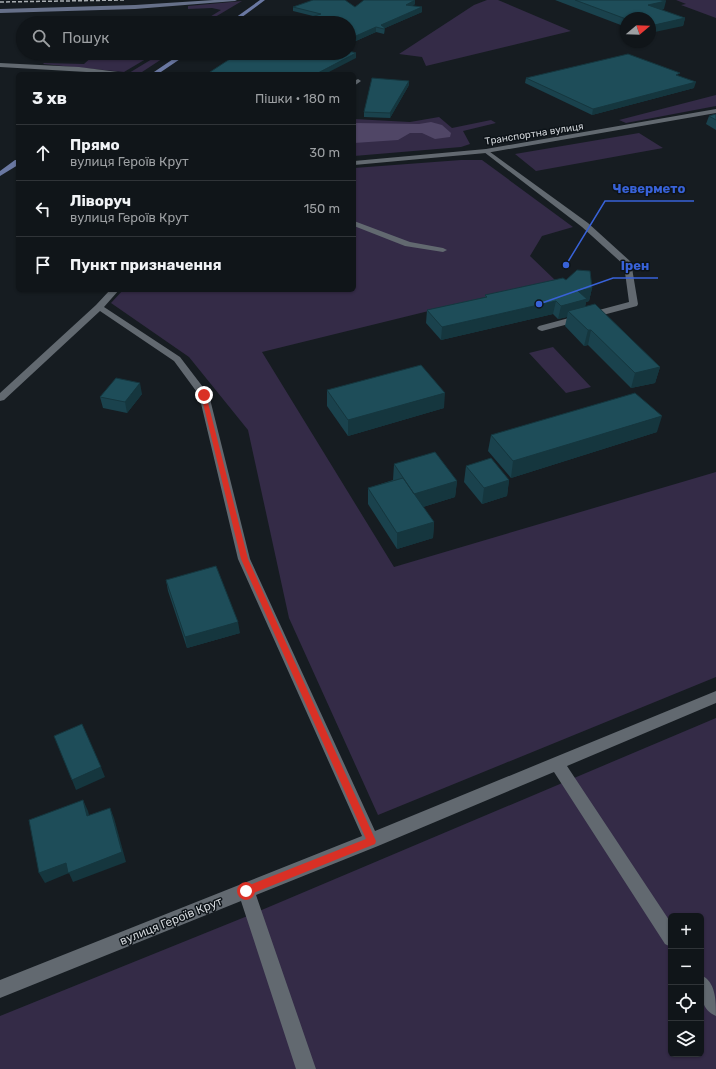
<!DOCTYPE html>
<html lang="uk">
<head>
<meta charset="utf-8">
<style>
	body { margin:0; font-family:Rubik,sans-serif; background:#191e22; color:#f1f3f6 }
	.controls { position:absolute; right:12px; bottom:12px; display:grid; overflow:hidden; border-radius:6px; box-shadow:0 1px 3px #0004 }
	.controls button { width:36px; height:36px; display:grid; place-items:center; padding:0; border:0; border-bottom:1px solid #303438; background:#101519; color:#f1f3f6; font:20px sans-serif }
	.compass { position:absolute; left:620px; top:12px; width:36px; height:36px; border-radius:50%; background:#101519; box-shadow:0 1px 3px #0004; rotate:71deg }
	.stop { position:absolute; width:12px; height:12px; margin:-9px; border:3px solid #d93025; border-radius:50%; background:#fff }
	.stop.end { background:#d93025; border-color:#fff; box-shadow:0 1px 4px #0008 }
	.list { margin:0; padding:0; list-style:none }
	h2 { display:flex; justify-content:space-between; align-items:center; height:52px; margin:0; padding:0 16px; font-size:17px }
	h2 small { font-size:13px; font-weight:400; color:#9c9fa2 }
	.list li { display:grid; grid-template-columns:26px 1fr auto; gap:12px; align-items:center; box-sizing:border-box; height:56px; padding:0 16px; border-top:1px solid #303438 }
	.list b { display:block; font-size:15px; white-space:nowrap }
	.list p { margin:0; font-size:13px; white-space:nowrap; color:#9c9fa2 }
	.list em { font-size:13px; font-style:normal; color:#9c9fa2 }
	.icon { flex:none; width:22px; height:22px; fill:none; stroke:currentColor; stroke-width:2; stroke-linecap:round; stroke-linejoin:round }
	.map { position:relative; flex:none; width:716px; height:1069px; overflow:hidden }
	.search { position:absolute; background:#101519; box-shadow:0 1px 3px #0004; left:16px; top:16px; width:340px; height:44px; display:flex; align-items:center; gap:10px; box-sizing:border-box; padding:0 14px; border-radius:22px; color:#9c9fa2; font-size:15px }
	.panel { position:absolute; background:#101519; box-shadow:0 1px 3px #0004; left:16px; top:72px; width:340px; height:220px; border-radius:6px }
	.map>svg:first-child { display:block }
	.green { fill:#342b47; fill-rule:evenodd }
	.forest { fill:#504666 }
	.lines { fill:none; stroke-linecap:round; stroke-linejoin:round }
	.lane { fill:#626970; fill-rule:evenodd }
	.street { fill:#626970; fill-rule:evenodd }
	.secondary { fill:#667089; fill-rule:evenodd }
	.primary { fill:#6a78a2; fill-rule:evenodd }
	.rail { stroke:#a9aeb2; stroke-width:1.5; stroke-dasharray:4 2; stroke-linecap:butt }
	.wall { fill:#1a424d }
	.shaded-wall { fill:#15363e }
	.building { fill:#1e4d59; stroke:#15363e }
	.route { fill:#d93025 }
	.labels { text-anchor:middle; stroke-width:3; stroke-linejoin:round; paint-order:stroke }
	.far-street-label { font-size:10px; fill:#cfd3d7; stroke:#0d1318 }
	.street-label { font-size:12px; fill:#cfd3d7; stroke:#0d1318 }
	.leader { fill:none; stroke:#3862d8; stroke-width:1.5 }
	.callout-dot { fill:#3862d8; stroke:#0d1318; stroke-width:1.5 }
	.callout-label { font-size:13px; text-anchor:middle; font-weight:bold; fill:#3862d8; stroke:#0d1318; stroke-width:3; stroke-linejoin:round; paint-order:stroke }
</style>
</head>
<body>
<div class="map">
<svg width="716" height="1069" viewBox="0 0 716 1069">
	<rect width="100%" height="100%" fill="#161c21"/>
	<path class="green" d="M 487,0 L 498,0 L 571,31 L 426,66 L 422,57 L 399,54 L 474,5 Z
		M 676,0 L 716,0 L 716,18 L 681,5 L 686,4 Z
		M 242,1 L 205,23 L 200,23 L 221,10 L 212,8 L 188,9 L 188,6 Z
		M 96,53 L 156,53 L 124,72 L 43,64 L 44,63 L 84,64 Z
		M 162,53 L 171,53 L 142,72 L 129,73 Z
		M 716,95 L 716,106 L 626,123 L 619,120 Z
		M 439,117 L 452,128 L 491,120 L 496,123 L 463,131 L 470,144 L 461,147 L 354,156 L 354,119 L 410,122 Z
		M 639,133 L 663,148 L 536,171 L 515,154 Z
		M 461,160 L 482,160 L 573,227 L 542,236 L 530,256 L 555,280 L 262,352 L 394,567 L 716,472 L 716,677 L 378,815 L 289,618 L 248,430 L 189,357 L 111,303 L 123,290 L 354,290 L 354,168 Z
		M 553,347 L 591,387 L 566,393 L 529,353 Z
		M 716,718 L 716,1069 L 0,1069 L 0,1016 L 245,917 ZM 671,916 L 701,916 L 701,1054 L 671,1054 Z"/>
	<path class="forest" d="M 431,122 L 442,125 L 451,133 L 450,137 L 435,139 L 422,133 L 410,133 L 398,140 L 354,143 L 354,123 L 419,124 Z"/>
	<g class="lines">
		<path class="lane" d="M 358,79 L 361,81 L 354,86 L 354,81 Z
			M 486,149 L 588,223 L 631,262 L 638,304 L 637,306 L 542,331 L 539,330 L 537,328 L 539,326 L 629,302 L 624,265 L 582,227 L 484,152 L 483,151 Z
			M 354,221 L 410,242 L 443,248 L 447,250 L 443,252 L 405,246 L 354,226 Z"/>
		<path class="street" d="M 0,63 L 79,67 L 118,72 L 121,74 L 0,67 Z
			M 716,109 L 716,113 L 486,153 L 354,165 L 354,161 L 486,149 Z
			M 110,290 L 119,290 L 104,307 L 180,357 L 209,395 L 250,559 L 375,831 L 716,691 L 716,703 L 567,766 L 671,923 L 671,947 L 665,944 L 554,772 L 378,846 L 256,895 L 316,1069 L 296,1069 L 241,901 L 0,998 L 0,980 L 362,836 L 238,559 L 199,395 L 174,361 L 100,311 L 4,400 L 0,401 L 0,393 L 96,305 Z
			M 701,975 C 716,982 716,1000 716,1016 C 699,1009 701,991 701,975 Z"/>
		<path class="secondary" d="M 214,0 L 237,0 L 235,1 L 135,9 L 0,13 L 0,9 L 135,5 Z"/>
		<path class="primary" d="M 260,0 L 265,0 L 234,23 L 228,23 Z
			M 182,53 L 189,53 L 158,74 L 151,74 Z
			M 15,160 L 18,160 L 18,165 L 0,176 L 0,171 Z"/>
		<path class="rail" d="M 0,2 L 125,0"/>
	</g>
	<path class="wall" d="M 415,0 L 415,4 L 412,6 L 422,12 L 385,28 L 384,34 L 376,32 L 349,44 L 349,23 L 294,23 L 294,22 L 313,16 L 293,11 L 293,7 L 355,7 Z
		M 555,0 L 660,0 L 664,9 L 660,10 L 685,18 L 683,26 L 650,18 L 626,18 L 626,27 Z
		M 680,76 L 694,88 L 592,115 L 525,83 L 526,78 Z
		M 409,85 L 390,118 L 364,117 L 364,112 Z
		M 716,114 L 716,130 L 706,124 L 709,116 Z
		M 566,280 L 592,288 L 589,301 L 586,302 L 585,307 L 660,367 L 655,383 L 631,388 L 588,345 L 584,346 L 565,326 L 567,317 L 558,319 L 553,314 L 441,340 L 426,323 L 427,310 L 485,297 L 485,295 Z
		M 327,390 L 444,408 L 348,436 L 327,406 Z
		M 142,394 L 127,413 L 103,408 L 100,397 Z
		M 657,432 L 511,478 L 488,451 L 491,435 Z
		M 394,464 L 457,481 L 455,497 L 423,507 L 434,522 L 433,538 L 397,549 L 368,504 L 368,488 L 393,480 Z
		M 466,466 L 509,480 L 507,496 L 482,504 L 464,482 Z
		M 166,580 L 240,633 L 187,648 L 168,591 Z"/>
	<path class="shaded-wall" d="M 415,0 L 415,4 L 406,10 L 406,5 Z
		M 666,1 L 664,9 L 646,13 L 648,5 Z
		M 422,7 L 422,12 L 385,28 L 384,34 L 384,29 L 381,25 Z
		M 685,18 L 683,26 L 650,33 L 650,26 Z
		M 376,27 L 376,32 L 349,44 L 349,39 Z
		M 356,53 L 356,58 L 325,74 L 316,74 Z
		M 409,81 L 409,85 L 390,118 L 390,113 Z
		M 696,82 L 694,88 L 592,115 L 593,109 Z
		M 592,288 L 589,301 L 586,302 L 584,312 L 568,311 L 567,317 L 558,319 L 561,306 L 578,291 Z
		M 556,301 L 553,314 L 441,340 L 442,327 Z
		M 588,330 L 591,330 L 588,345 L 584,346 Z
		M 660,367 L 655,383 L 631,388 L 635,373 Z
		M 140,383 L 142,394 L 127,413 L 125,402 Z
		M 445,393 L 444,408 L 348,436 L 348,420 Z
		M 662,416 L 657,432 L 511,478 L 513,461 Z
		M 509,480 L 507,496 L 482,504 L 484,488 Z
		M 457,481 L 455,497 L 413,510 L 414,494 Z
		M 434,522 L 433,538 L 397,549 L 397,533 Z
		M 238,622 L 240,633 L 187,648 L 185,637 Z
		M 101,767 L 105,777 L 76,790 L 72,780 Z
		M 83,800 L 88,811 L 92,826 L 87,816 Z
		M 110,808 L 114,818 L 126,862 L 73,882 L 69,873 L 45,883 L 39,873 Z"/>
	<path class="building" d="M 313,0 L 345,0 L 355,7 L 364,0 L 415,0 L 406,5 L 422,7 L 381,25 L 385,28 L 384,29 L 376,27 L 349,39 L 349,23 L 296,23 L 294,22 L 321,14 L 293,7 Z
		M 575,0 L 660,0 L 666,1 L 648,5 L 685,18 L 650,26 L 650,18 L 626,18 L 626,19 Z
		M 349,51 L 356,53 L 316,74 L 207,74 L 239,53 L 349,53 Z
		M 628,54 L 680,73 L 676,75 L 696,82 L 593,109 L 526,78 Z
		M 372,78 L 409,81 L 390,113 L 364,112 Z
		M 716,114 L 716,120 L 709,116 Z
		M 577,270 L 590,271 L 592,288 L 578,291 L 587,299 L 561,306 L 556,301 L 442,327 L 427,310 L 487,297 L 485,295 L 563,278 L 566,280 Z
		M 595,304 L 660,367 L 635,373 L 591,330 L 588,330 L 568,311 Z
		M 421,365 L 445,393 L 348,420 L 327,390 Z
		M 116,378 L 140,383 L 125,402 L 100,397 Z
		M 635,393 L 662,416 L 513,461 L 491,435 Z
		M 435,452 L 457,481 L 414,494 L 394,464 Z
		M 491,458 L 509,480 L 484,488 L 466,466 Z
		M 403,478 L 434,522 L 397,533 L 368,488 Z
		M 216,566 L 238,622 L 185,637 L 166,580 Z
		M 82,724 L 101,767 L 72,780 L 54,736 Z
		M 83,800 L 87,816 L 110,808 L 122,852 L 68,873 L 66,863 L 39,873 L 29,820 Z"/>
	<path class="route" d="M 204,393 L 206,395 L 248,559 L 376,841 L 375,844 L 246,896 L 242,894 L 241,891 L 242,888 L 366,839 L 241,559 L 201,395 Z"/>
	<g class="labels">
		<g class="far-street-label">
			<text transform="translate(534 133) rotate(-9)" y="4">Транспортна вулиця</text>
		</g>
		<g class="street-label">
			<text transform="translate(171 921) rotate(-22)" y="4">вулиця Героїв Крут</text>
		</g>
	</g>
	<path class="leader" d="M566 265L605 201H694M539 304L613 278H658"/>
	<g class="callout-dot">
		<circle cx="566" cy="265" r="4"/>
		<circle cx="539" cy="304" r="4"/>
	</g>
	<g class="callout-label">
		<text x="649" y="193">Чевермето</text>
		<text x="635" y="270">Ірен</text>
	</g>
</svg>
<div class="controls">
<button>+</button>
<button>−</button>
<button><svg class="icon" aria-label="locate" viewBox="0 0 24 24"><circle cx="12" cy="12" r="6"/><path d="M12 2v4M12 18v4M2 12h4M18 12h4"/></svg></button>
<button><svg class="icon" aria-label="layers" viewBox="0 0 24 24"><path d="M12 4l9 5-9 5-9-5zM3 14l9 5 9-5"/></svg></button>
</div>
<svg class="compass" viewBox="-18 -18 36 36"><path d="M0-13l5 13h-10z" fill="#e53935"/><path d="M0 13l5-13h-10z" fill="#9c9fa2"/></svg>
<div class="stop" style="left:246px;top:891px"></div>
<div class="stop end" style="left:204px;top:395px"></div>
<div class="search"><svg class="icon" aria-label="search" viewBox="0 0 24 24"><circle cx="10" cy="10" r="6"/><path d="M15 15l6 6"/></svg>Пошук</div>
<section class="panel">
<h2>3 хв<small>Пішки · 180 m</small></h2>
<ul class="list">
<li><svg class="icon" aria-label="ahead" viewBox="0 0 24 24"><path d="M12 20V5M6 11l6-6 6 6"/></svg><div><b>Прямо</b><p>вулиця Героїв Крут</p></div><em>30 m</em></li>
<li><svg class="icon" aria-label="left" viewBox="0 0 24 24"><path d="M17 20v-9H6M10 6l-5 5 5 5"/></svg><div><b>Ліворуч</b><p>вулиця Героїв Крут</p></div><em>150 m</em></li>
<li><svg class="icon" aria-label="arrive" viewBox="0 0 24 24"><path d="M6 21V4h12l-3 4 3 4H6"/></svg><div><b>Пункт призначення</b></div></li>
</ul>
</section>
</div>
</body>
</html>
